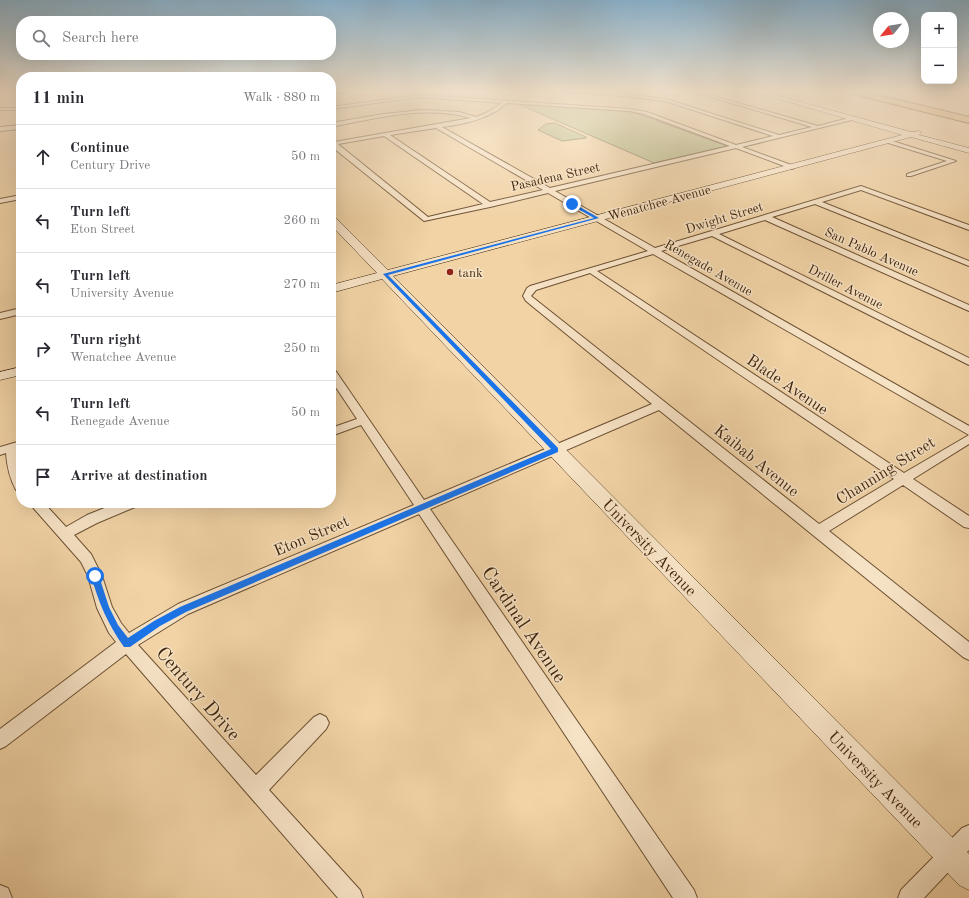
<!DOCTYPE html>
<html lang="en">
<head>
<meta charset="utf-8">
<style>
	body { margin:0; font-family:"Old Standard TT",serif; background:#f2f2f3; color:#2b2b33 }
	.controls { position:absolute; right:12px; top:12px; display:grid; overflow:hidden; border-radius:8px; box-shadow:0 4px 16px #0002 }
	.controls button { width:36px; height:36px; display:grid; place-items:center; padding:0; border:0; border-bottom:1px solid #e1e1e2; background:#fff; color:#2b2b33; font:20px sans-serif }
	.compass { position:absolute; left:873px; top:12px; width:36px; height:36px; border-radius:50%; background:#fff; box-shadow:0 4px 16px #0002; rotate:240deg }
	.stop { position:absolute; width:12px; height:12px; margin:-9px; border:3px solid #1a73e8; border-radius:50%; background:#fff }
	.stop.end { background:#1a73e8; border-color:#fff; box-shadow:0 1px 4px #0008 }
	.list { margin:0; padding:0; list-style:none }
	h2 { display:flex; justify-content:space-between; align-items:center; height:52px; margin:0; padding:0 16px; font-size:17px }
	h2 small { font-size:13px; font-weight:400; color:#7c7c81 }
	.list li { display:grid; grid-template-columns:26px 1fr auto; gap:12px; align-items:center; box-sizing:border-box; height:64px; padding:0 16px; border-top:1px solid #e1e1e2 }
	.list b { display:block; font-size:15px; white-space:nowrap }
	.list p { margin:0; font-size:13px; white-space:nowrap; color:#7c7c81 }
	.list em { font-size:13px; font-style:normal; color:#7c7c81 }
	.icon { flex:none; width:22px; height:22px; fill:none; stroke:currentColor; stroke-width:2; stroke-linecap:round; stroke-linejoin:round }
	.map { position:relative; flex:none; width:969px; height:898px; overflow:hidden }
	.search { position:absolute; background:#fff; box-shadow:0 4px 16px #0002; left:16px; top:16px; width:320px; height:44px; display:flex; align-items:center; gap:10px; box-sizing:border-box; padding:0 14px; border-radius:16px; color:#7c7c81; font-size:15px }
	.panel { position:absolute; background:#fff; box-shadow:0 4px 16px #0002; left:16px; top:72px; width:320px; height:436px; border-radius:16px }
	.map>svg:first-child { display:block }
	.green { fill:#b7bd88; stroke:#7b714a }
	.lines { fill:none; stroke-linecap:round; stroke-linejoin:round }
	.street-casing { stroke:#6c5032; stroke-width:2 }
	.secondary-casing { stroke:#3f250b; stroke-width:1 }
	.highway-casing { stroke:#3f250b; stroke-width:2 }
	.street { fill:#f6e2c5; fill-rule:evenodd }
	.secondary { fill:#f6e2c5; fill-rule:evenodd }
	.highway { fill:#e8ba73; fill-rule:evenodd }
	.route { fill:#1a73e8 }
	.poi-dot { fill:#8f2418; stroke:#f6e2c5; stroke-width:1.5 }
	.labels { text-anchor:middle; stroke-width:3; stroke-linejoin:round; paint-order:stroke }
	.far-street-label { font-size:13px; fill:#3f250b; stroke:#f6e2c5 }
	.far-poi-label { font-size:13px; fill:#3f250b; stroke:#f6e2c5; text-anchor:start }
	.street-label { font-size:16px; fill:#3f250b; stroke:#f6e2c5 }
	.near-street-label { font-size:19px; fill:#3f250b; stroke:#f6e2c5 }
</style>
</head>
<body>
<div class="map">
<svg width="969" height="898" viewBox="0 0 969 898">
	<rect width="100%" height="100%" fill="#f1d3a6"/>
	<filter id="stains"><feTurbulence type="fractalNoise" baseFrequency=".005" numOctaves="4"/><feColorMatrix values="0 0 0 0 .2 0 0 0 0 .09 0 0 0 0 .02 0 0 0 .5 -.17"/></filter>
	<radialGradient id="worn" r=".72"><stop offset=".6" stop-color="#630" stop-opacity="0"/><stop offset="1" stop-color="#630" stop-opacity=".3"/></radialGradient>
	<path class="green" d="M 518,104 L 633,112 L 727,146 L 654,163 Z
		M 555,123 L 586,137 L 586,138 L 562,141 L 538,130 L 546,124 Z"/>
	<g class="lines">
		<g class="street-casing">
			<path id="street" d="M 348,92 L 331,95 L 331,93 Z
				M 565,92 L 635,95 L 669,100 L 779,135 L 812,127 L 694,92 L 700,92 L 818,126 L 853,117 L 856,119 L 742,147 L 794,166 L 794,168 L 792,169 L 736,148 L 555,191 L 655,248 L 861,186 L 969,225 L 969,230 L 861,190 L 822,202 L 969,261 L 969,266 L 815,204 L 772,217 L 969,305 L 969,311 L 765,220 L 719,234 L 969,358 L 969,365 L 712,236 L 661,251 L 969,426 L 969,435 L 653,254 L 597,271 L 904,473 L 969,435 L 969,444 L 913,479 L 969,516 L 969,528 L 964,527 L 903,485 L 829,531 L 969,642 L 969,660 L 963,657 L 659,410 L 430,509 L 694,890 L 697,898 L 673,898 L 419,514 L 188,614 L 138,645 L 256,775 L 314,717 L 320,714 L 326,717 L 329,723 L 326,729 L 269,790 L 360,890 L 363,898 L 338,898 L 126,654 L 6,746 L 0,749 L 0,729 L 116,642 L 109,633 L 97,608 L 88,576 L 81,562 L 29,503 L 44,503 L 66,527 L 87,515 L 117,503 L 137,503 L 135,507 L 97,523 L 74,535 L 91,554 L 102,576 L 112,607 L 121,623 L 129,633 L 178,604 L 414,505 L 361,425 L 331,436 L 331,428 L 357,419 L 331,380 L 331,369 L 335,370 L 424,500 L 652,404 L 526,301 L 523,296 L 527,288 L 530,286 L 648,251 L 548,193 L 490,207 L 424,221 L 331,146 L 331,140 L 334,142 L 471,118 C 425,105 377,118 331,127 L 331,123 L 384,114 L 422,110 L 459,112 L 476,117 L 486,113 L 502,103 L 420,97 L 331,109 L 331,107 L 420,95 L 630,109 L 647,112 L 736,145 L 773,136 L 668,102 L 635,97 ZM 507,103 L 630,111 L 644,114 L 730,146 L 550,188 L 442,127 C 465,124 489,119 507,103 ZM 436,128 L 543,190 L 490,202 L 390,135 ZM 384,136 L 483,204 L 428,217 L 338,144 ZM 590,273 L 894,479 L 819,524 L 531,296 L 536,290 Z
				M 0,108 L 21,108 L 21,110 L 0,110 Z
				M 21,125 L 21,129 L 0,131 L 0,127 Z
				M 885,140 L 889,140 L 956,161 L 911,176 L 907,176 L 907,174 L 947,161 L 885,142 Z
				M 21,195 L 21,199 L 0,203 L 0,199 Z
				M 21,308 L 21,314 L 0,319 L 0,313 Z
				M 21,441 L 21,449 L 18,450 L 21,470 L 21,492 L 16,490 C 10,479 7,467 6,453 L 0,455 L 0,447 Z
				M 969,825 L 969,850 L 924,898 L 898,898 L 901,890 L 962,828 Z
				M 0,885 L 8,888 L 12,898 L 0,898 Z"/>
		</g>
		<g class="secondary-casing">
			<path id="secondary" d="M 755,92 L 764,92 L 911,132 L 920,131 L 921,133 L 919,135 L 969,148 L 969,153 L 911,137 L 393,276 L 969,854 L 969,890 L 959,885 L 382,279 L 331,293 L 331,285 L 377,273 L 331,225 L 331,216 L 335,217 L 388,270 L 902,135 Z
				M 21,367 L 21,375 L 0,380 L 0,372 Z"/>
		</g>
		<g class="highway-casing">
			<path id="highway" d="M 852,92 L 865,92 L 969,117 L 969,123 L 853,94 Z"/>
		</g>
		<use href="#street" class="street"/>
		<use href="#secondary" class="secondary"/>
		<use href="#highway" class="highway"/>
	</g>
	<linearGradient id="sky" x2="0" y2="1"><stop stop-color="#8ab5d2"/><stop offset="0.42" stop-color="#f9ebd7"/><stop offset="1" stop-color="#f9ebd7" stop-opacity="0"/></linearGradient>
	<rect width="969" height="217" fill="url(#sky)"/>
	<path class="route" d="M 571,203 L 573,203 L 599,218 L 388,275 L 558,448 L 558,452 L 186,612 L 160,626 L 130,647 L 124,647 C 107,623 99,603 91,576 L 92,573 L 98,573 L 109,607 L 118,625 L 128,638 L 154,621 L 180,607 L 551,449 L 383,274 L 594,218 L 571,205 Z"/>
	<circle class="poi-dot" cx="450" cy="272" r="4"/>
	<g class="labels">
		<g class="far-street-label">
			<text transform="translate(555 176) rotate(-13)" y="5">Pasadena Street</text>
			<text transform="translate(659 202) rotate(-15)" y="5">Wenatchee Avenue</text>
			<text transform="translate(724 217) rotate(-17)" y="5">Dwight Street</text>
			<text transform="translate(872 251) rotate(24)" y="5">San Pablo Avenue</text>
			<text transform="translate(709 267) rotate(30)" y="5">Renegade Avenue</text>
			<text transform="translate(846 286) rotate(27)" y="5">Driller Avenue</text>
		</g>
		<g class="far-poi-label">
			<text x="458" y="277">tank</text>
		</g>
		<g class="street-label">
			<text transform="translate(788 384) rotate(34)" y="6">Blade Avenue</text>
			<text transform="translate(757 460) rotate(39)" y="6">Kaibab Avenue</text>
			<text transform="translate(885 470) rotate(-32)" y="6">Channing Street</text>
			<text transform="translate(311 535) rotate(-23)" y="6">Eton Street</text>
			<text transform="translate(650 547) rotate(46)" y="6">University Avenue</text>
			<text transform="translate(876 779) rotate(46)" y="6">University Avenue</text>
		</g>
		<g class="near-street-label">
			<text transform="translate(525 624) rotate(56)" y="7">Cardinal Avenue</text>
			<text transform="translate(199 693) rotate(49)" y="7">Century Drive</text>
		</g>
	</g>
	<rect width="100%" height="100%" filter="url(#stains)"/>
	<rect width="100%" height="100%" fill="url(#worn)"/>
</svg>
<div class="controls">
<button>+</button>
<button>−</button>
</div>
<svg class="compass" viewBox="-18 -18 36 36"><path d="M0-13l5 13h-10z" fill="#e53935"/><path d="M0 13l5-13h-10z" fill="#7c7c81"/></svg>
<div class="stop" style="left:95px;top:576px"></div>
<div class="stop end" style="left:572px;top:204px"></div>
<div class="search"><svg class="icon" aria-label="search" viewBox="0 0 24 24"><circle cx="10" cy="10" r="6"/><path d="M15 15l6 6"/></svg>Search here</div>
<section class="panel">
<h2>11 min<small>Walk · 880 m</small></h2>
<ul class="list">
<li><svg class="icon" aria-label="ahead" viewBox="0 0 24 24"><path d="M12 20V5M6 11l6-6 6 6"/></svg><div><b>Continue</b><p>Century Drive</p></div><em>50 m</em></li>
<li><svg class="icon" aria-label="left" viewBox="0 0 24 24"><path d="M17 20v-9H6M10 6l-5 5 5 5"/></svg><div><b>Turn left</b><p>Eton Street</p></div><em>260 m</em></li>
<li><svg class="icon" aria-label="left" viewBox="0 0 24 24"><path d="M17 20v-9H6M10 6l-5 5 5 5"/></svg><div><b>Turn left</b><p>University Avenue</p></div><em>270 m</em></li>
<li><svg class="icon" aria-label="right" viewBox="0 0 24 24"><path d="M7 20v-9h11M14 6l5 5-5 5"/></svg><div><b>Turn right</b><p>Wenatchee Avenue</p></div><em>250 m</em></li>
<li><svg class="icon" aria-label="left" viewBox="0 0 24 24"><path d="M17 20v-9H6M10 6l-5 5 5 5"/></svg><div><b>Turn left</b><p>Renegade Avenue</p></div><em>50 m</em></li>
<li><svg class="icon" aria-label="arrive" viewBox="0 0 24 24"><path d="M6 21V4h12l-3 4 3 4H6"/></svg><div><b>Arrive at destination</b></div></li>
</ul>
</section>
</div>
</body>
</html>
